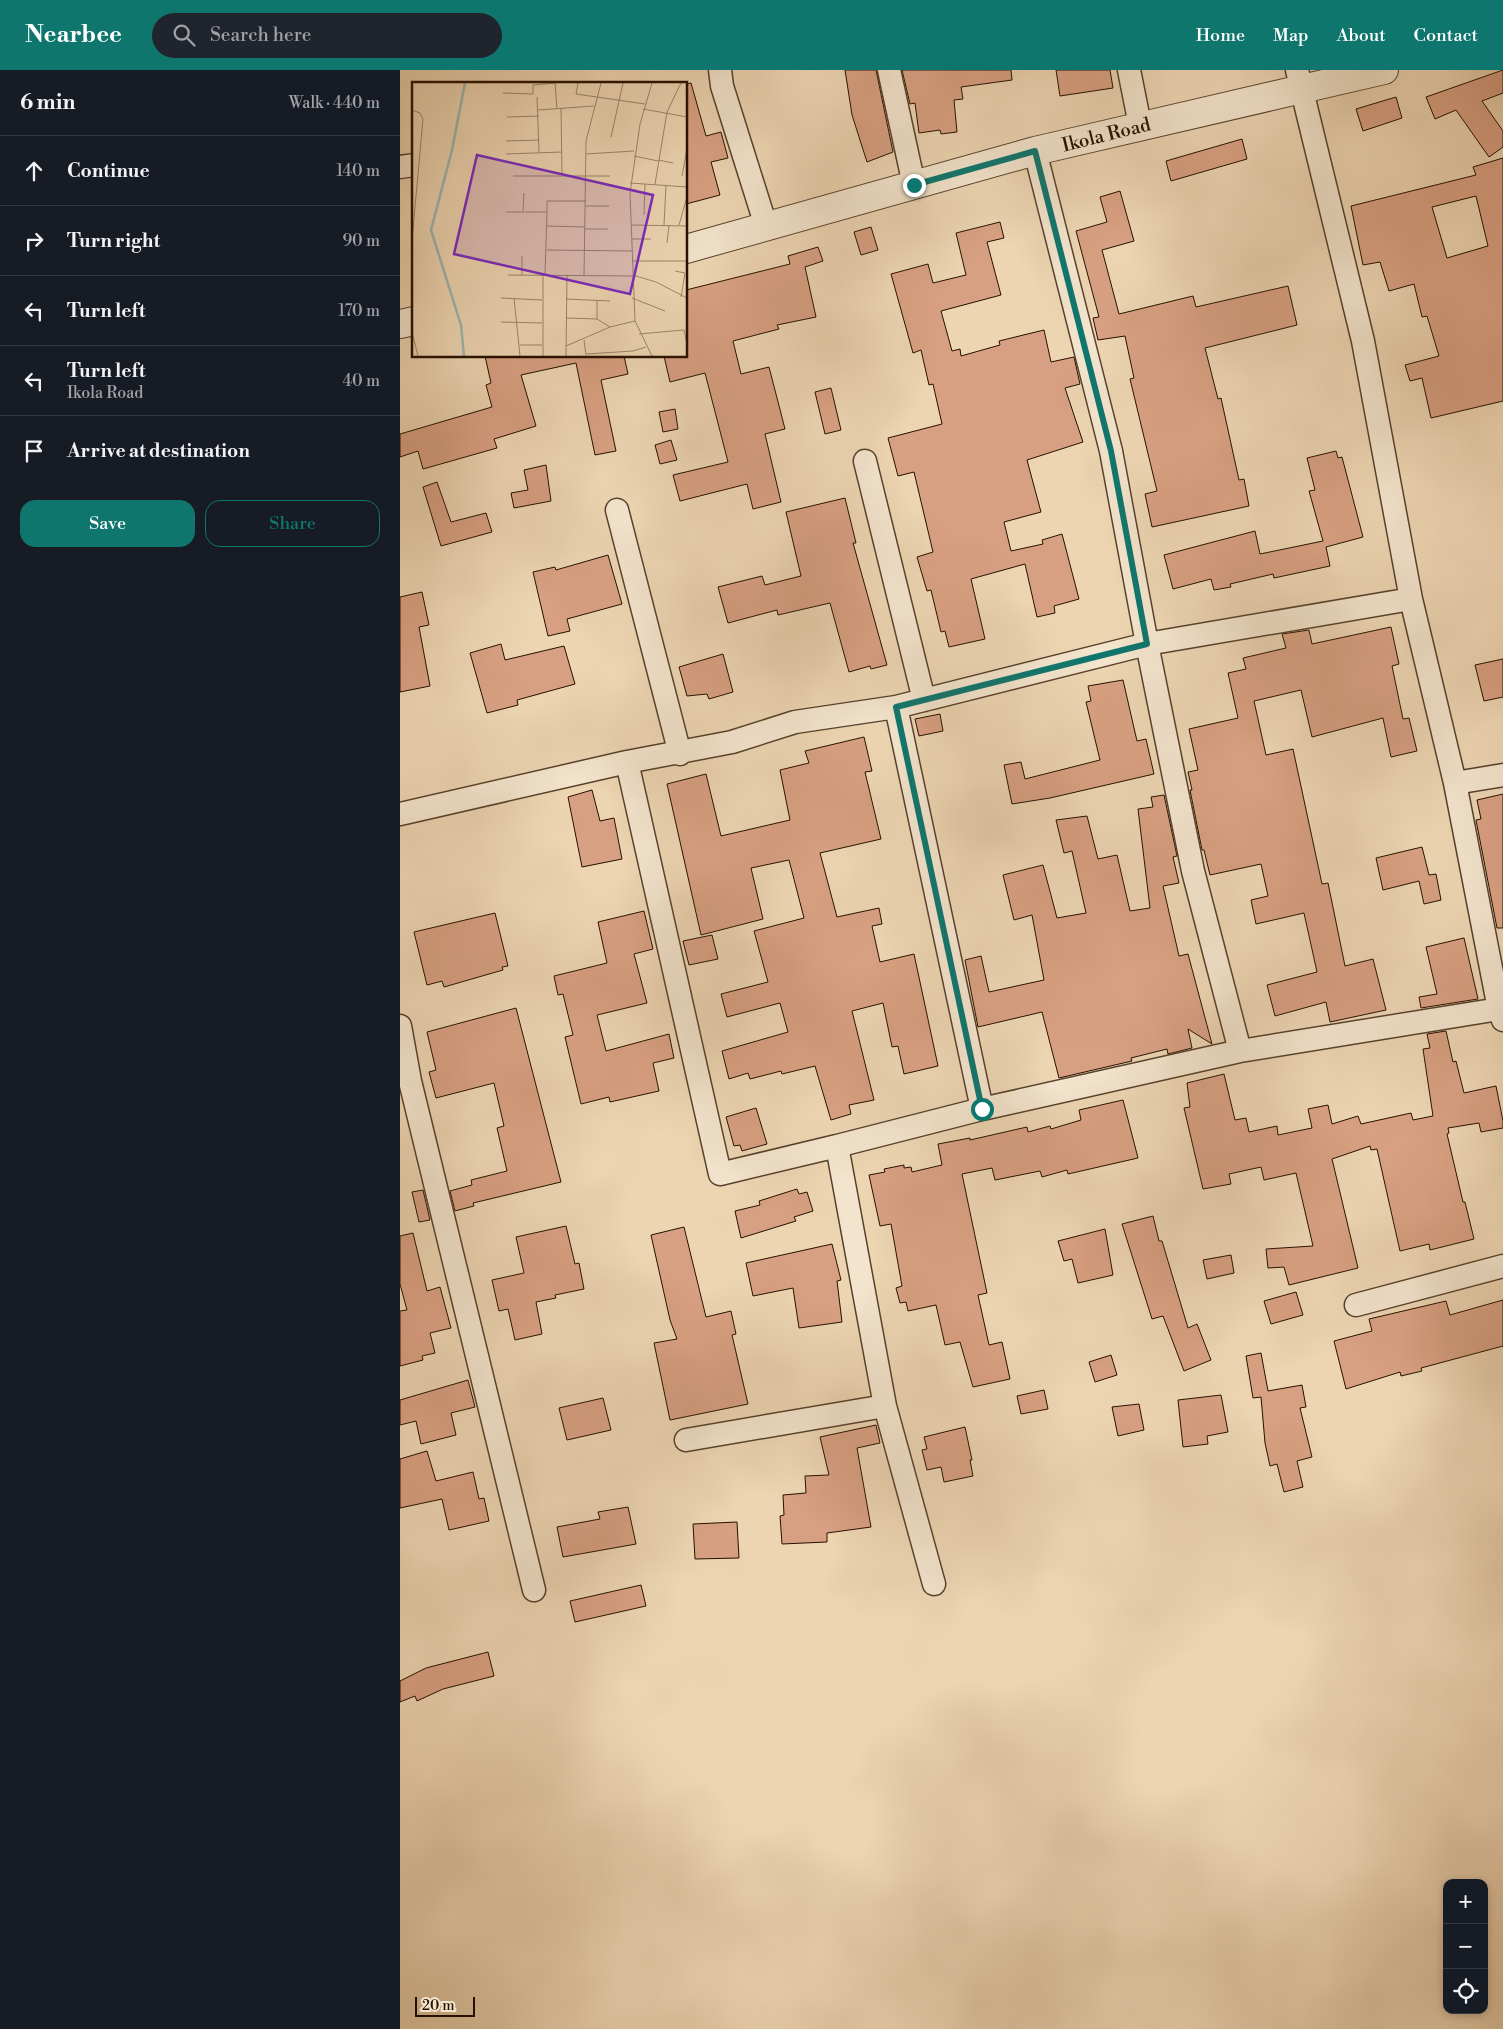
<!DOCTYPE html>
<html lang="en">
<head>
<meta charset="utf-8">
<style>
	body { margin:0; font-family:"Libre Bodoni",serif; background:#20242c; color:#f1f3f6 }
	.controls { position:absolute; right:15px; bottom:15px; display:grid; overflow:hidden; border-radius:10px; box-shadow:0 2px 8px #0003 }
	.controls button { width:45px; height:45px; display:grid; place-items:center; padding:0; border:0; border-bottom:1px solid #363941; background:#171b24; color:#f1f3f6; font:25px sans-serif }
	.scale { position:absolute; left:15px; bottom:12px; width:60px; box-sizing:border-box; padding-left:5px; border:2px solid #251000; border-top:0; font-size:14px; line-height:18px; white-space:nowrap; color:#251000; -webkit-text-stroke:4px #f3e4cd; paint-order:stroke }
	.stop { position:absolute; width:15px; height:15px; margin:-11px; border:4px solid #0f766e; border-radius:50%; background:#fff }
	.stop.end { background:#0f766e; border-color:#fff; box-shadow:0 1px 5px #0008 }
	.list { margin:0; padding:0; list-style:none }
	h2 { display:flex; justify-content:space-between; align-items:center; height:65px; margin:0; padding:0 20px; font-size:21px }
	h2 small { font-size:16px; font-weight:400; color:#9ea1a6 }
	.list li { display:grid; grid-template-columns:32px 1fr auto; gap:15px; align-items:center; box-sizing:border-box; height:70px; padding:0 20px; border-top:1px solid #363941 }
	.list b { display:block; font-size:19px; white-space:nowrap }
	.list p { margin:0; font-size:16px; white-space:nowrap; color:#9ea1a6 }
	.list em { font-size:16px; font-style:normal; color:#9ea1a6 }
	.actions { display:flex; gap:10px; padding:15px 20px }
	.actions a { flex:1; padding:11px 0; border:1px solid #0f766e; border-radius:15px; text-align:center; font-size:18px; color:#0f766e }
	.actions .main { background:#0f766e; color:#fff }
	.icon { flex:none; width:28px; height:28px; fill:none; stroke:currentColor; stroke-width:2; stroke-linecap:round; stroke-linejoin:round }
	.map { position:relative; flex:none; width:1103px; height:1959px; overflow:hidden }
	header { display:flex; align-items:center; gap:30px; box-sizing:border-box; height:70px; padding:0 25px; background:#0f766e; color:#fff }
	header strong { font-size:24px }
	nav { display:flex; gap:28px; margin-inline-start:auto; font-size:18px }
	.search { width:350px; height:45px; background:#20242c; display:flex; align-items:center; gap:12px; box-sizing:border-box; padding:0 18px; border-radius:28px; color:#9ea1a6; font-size:19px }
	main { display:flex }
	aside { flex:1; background:#171b24 }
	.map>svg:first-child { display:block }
	.building { fill:#d8a082; stroke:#251000; fill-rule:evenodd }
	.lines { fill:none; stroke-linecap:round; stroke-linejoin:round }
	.minor-casing { stroke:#57412c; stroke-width:25 }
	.tertiary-casing { stroke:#57412c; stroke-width:30 }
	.minor { stroke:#f3e4cd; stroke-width:22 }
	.tertiary { stroke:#f3e4cd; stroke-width:28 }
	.route { stroke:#0f766e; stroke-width:6 }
	.labels { text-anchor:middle; stroke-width:4.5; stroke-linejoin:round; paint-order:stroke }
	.street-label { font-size:19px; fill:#251000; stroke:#f3e4cd }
	.inset-river { fill:none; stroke:#9bb6b5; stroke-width:2.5 }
	.inset-road { fill:none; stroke:#9d866b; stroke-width:1 }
	.view { fill:#7b2cbf; fill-opacity:0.15; stroke:#7b2cbf; stroke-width:2.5 }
	.inset-edge { fill:none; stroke:#251000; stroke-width:2.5 }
</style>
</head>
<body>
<header>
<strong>Nearbee</strong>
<div class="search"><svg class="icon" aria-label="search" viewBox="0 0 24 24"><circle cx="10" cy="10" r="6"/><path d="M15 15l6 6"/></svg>Search here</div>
<nav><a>Home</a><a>Map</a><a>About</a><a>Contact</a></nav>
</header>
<main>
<aside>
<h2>6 min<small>Walk · 440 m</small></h2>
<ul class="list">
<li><svg class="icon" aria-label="ahead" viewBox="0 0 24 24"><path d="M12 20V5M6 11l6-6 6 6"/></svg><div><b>Continue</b></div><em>140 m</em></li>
<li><svg class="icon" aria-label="right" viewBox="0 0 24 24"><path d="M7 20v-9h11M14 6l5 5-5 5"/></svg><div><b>Turn right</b></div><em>90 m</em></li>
<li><svg class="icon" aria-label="left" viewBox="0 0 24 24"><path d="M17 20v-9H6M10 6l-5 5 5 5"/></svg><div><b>Turn left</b></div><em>170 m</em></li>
<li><svg class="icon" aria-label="left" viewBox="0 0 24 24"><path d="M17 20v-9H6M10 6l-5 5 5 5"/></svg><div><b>Turn left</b><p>Ikola Road</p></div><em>40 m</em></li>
<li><svg class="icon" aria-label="arrive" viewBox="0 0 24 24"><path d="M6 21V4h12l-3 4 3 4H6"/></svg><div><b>Arrive at destination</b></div></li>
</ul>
<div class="actions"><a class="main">Save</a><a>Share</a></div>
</aside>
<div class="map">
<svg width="1103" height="1959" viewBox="0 0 1103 1959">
	<rect width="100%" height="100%" fill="#edd5b2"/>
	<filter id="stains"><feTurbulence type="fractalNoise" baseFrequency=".004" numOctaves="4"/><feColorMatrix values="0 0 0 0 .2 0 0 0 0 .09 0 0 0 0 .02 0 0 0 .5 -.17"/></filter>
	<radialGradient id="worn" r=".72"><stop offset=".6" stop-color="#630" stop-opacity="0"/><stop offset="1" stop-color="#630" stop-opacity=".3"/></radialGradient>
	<path class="building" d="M 445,0 L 476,0 L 493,82 L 467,92 L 452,45 Z
		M 502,0 L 611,0 L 612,10 L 561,17 L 563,29 L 554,30 L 557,62 L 541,64 L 540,60 L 519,63 L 515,33 L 510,34 Z
		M 656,0 L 710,0 L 713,18 L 660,26 Z
		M 1103,0 L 1103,23 L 1082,31 L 1103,61 L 1103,77 L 1089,87 L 1056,40 L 1035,49 L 1026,27 Z
		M 291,13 L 306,66 L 321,62 L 328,88 L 311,92 L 320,125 L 286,134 L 286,14 Z
		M 996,27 L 1002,48 L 963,61 L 956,39 Z
		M 842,69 L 847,89 L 771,111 L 766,91 Z
		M 1103,88 L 1103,331 L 1031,348 L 1022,308 L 1010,311 L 1005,295 L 1039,286 L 1027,246 L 1022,247 L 1014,214 L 989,221 L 980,192 L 963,195 L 951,136 L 1076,105 L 1073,97 ZM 1076,126 L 1088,176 L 1047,188 L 1032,137 Z
		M 720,121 L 734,171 L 702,180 L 719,244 L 793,226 L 796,237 L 888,216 L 897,255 L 805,278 L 818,329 L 821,328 L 839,410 L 844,409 L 849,436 L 752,457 L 745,424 L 757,421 L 730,309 L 734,308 L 725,266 L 698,270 L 693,248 L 699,247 L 676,161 L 707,152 L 700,127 Z
		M 600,152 L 604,168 L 587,172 L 601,225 L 541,241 L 552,281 L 560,279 L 561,286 L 600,275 L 599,271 L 644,260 L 651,292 L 674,287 L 680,314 L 665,318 L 683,372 L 627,390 L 641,442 L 604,452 L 611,481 L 643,474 L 642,470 L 662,464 L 679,529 L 654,536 L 655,543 L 637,547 L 625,494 L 571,509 L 585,569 L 549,577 L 545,561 L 541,562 L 531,520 L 527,521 L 517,487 L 533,482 L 514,402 L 498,406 L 488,368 L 542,354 L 533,314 L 529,315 L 521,280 L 513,283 L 491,204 L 528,194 L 533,213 L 566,205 L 556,163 Z
		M 471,157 L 478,180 L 461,185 L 454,162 Z
		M 418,177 L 423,191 L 405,197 L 416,247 L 377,255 L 379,259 L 333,271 L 341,304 L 369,297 L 385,359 L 365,364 L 381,432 L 353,439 L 347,414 L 280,431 L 273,405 L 328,392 L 305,303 L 270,312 L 264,286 L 286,286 L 286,220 L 390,194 L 388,186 Z
		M 85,286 L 224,286 L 228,304 L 201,310 L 216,381 L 195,385 L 176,293 L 121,305 L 136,356 L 94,369 L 97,378 L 23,399 L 18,381 L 0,387 L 0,364 L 92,337 L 86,315 L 91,313 Z
		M 431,318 L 441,360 L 425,364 L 415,322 Z
		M 275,339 L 278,359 L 263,362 L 259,342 Z
		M 271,370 L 277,390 L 260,394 L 255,375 Z
		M 936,381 L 938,388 L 942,387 L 963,467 L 926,477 L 930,496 L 874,508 L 873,504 L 830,514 L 831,517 L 814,520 L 811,509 L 773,519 L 764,485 L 855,461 L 860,484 L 923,471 L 909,421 L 915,420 L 907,388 Z
		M 146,395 L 151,431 L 114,438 L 111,423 L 128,420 L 124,400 Z
		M 37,412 L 51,452 L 86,443 L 92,462 L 41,476 L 23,417 Z
		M 445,428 L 456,473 L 453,473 L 487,595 L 471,599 L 470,596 L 449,602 L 430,533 L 378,545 L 377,540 L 328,553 L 318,517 L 362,506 L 365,515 L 401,506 L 386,442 Z
		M 208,485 L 222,534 L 167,549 L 170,561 L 148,566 L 133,502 L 155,497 L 156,500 Z
		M 22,522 L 29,555 L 19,557 L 30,616 L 0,622 L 0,527 Z
		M 991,557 L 999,594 L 992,596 L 1003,649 L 1009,648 L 1017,681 L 991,687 L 983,648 L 912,667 L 901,620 L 854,631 L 866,685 L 893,679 L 922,814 L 928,813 L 945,896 L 973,889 L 986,940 L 930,952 L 926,932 L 875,946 L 867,915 L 917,902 L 904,843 L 856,854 L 851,830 L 868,826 L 861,794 L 810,805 L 804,780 L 802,780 L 790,720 L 792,720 L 788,702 L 798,700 L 789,659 L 838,648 L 828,603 L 846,599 L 843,588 L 886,578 L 882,564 L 909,560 L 912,574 Z
		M 101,574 L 105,590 L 164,576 L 175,614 L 117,630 L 118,635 L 87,643 L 70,583 Z
		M 323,584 L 333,622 L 309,629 L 307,624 L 287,626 L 279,597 Z
		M 1103,589 L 1103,627 L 1084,631 L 1075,595 Z
		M 723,610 L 737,671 L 746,669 L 754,704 L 650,728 L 612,734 L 604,695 L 621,692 L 625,709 L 700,690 L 686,632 L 691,631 L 688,616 Z
		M 540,644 L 543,661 L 519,666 L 515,649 Z
		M 464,667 L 472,701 L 465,702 L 481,769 L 420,783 L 437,847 L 479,838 L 482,854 L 472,856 L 480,892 L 514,884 L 538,996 L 504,1004 L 498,976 L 492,977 L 483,933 L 452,941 L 474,1030 L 449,1035 L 451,1044 L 431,1050 L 415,996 L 382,1004 L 381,1001 L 350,1009 L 348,1003 L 329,1009 L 322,981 L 388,962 L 380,933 L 327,947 L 321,924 L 368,912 L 354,861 L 404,848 L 389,790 L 351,798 L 363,849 L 301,865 L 267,714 L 306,704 L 321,766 L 390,750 L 380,700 L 409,693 L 405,681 Z
		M 192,720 L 200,751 L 214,748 L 222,789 L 182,797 L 168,727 Z
		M 1103,724 L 1103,858 L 1097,858 L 1076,750 L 1081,749 L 1077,730 Z
		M 764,725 L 777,786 L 773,787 L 779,813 L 763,816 L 779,886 L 788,884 L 812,974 L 788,959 L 792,978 L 768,984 L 767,979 L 731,988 L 732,991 L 659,1008 L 642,942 L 578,957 L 565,890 L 581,886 L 589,922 L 644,910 L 632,845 L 614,850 L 603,805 L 643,795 L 657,848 L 686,843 L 672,781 L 664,783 L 656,750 L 687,746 L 698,789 L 717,785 L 730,841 L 750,838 L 738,739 L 753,737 L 751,727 Z
		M 1022,777 L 1029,805 L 1036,804 L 1041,830 L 1024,834 L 1019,811 L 983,820 L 976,788 Z
		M 244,841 L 253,879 L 234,884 L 247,933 L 197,945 L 206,981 L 269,964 L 274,988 L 253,993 L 259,1021 L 210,1032 L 209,1027 L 181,1034 L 165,967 L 173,965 L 163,924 L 158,925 L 154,906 L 207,893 L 198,852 Z
		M 95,843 L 108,896 L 102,897 L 103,900 L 44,917 L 42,911 L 27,915 L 14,862 Z
		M 312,865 L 318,889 L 289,895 L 283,871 Z
		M 1064,868 L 1078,929 L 1021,938 L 1019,927 L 1037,924 L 1026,877 Z
		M 116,938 L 161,1112 L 73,1133 L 74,1136 L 55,1141 L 50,1121 L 72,1115 L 71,1110 L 107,1101 L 97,1058 L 104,1056 L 94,1013 L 36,1028 L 29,1002 L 36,1000 L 27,962 Z
		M 1046,961 L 1053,992 L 1056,991 L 1064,1023 L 1096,1016 L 1103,1051 L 1103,1058 L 1081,1062 L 1079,1053 L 1048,1058 L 1049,1063 L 1047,1064 L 1063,1132 L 1065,1132 L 1074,1169 L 1030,1180 L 1029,1174 L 1000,1181 L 977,1079 L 971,1080 L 970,1076 L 932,1089 L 958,1198 L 889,1215 L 884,1197 L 868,1198 L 866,1179 L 913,1176 L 896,1103 L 864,1110 L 861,1097 L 829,1104 L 831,1114 L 803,1119 L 784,1038 L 790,1037 L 787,1013 L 824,1004 L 835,1050 L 846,1048 L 849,1062 L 877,1056 L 878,1065 L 912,1058 L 908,1039 L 928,1035 L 932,1054 L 958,1046 L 961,1054 L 1011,1043 L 1013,1050 L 1033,1046 L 1023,979 L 1030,978 L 1027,964 Z
		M 723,1030 L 738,1088 L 668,1104 L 667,1100 L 642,1107 L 640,1101 L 595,1110 L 592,1098 L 562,1104 L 587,1223 L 578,1225 L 589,1275 L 602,1272 L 610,1309 L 573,1317 L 560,1272 L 545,1275 L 536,1235 L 508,1241 L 506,1232 L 500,1233 L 496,1218 L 502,1216 L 491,1154 L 480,1156 L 469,1105 L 485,1102 L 484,1099 L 504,1095 L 504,1098 L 511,1097 L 512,1102 L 542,1095 L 538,1074 L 570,1068 L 570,1070 L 627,1057 L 628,1062 L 650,1056 L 651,1059 L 681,1050 L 679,1040 Z
		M 356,1038 L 367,1074 L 342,1081 L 340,1075 L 334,1076 L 326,1047 Z
		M 397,1119 L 399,1124 L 407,1122 L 413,1141 L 394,1147 L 396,1151 L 341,1168 L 335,1141 L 360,1135 L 359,1131 Z
		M 23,1120 L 30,1150 L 19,1152 L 12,1122 Z
		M 753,1146 L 759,1171 L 762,1171 L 788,1258 L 797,1254 L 811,1290 L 784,1301 L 763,1246 L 752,1249 L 722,1154 Z
		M 166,1156 L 175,1194 L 179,1193 L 184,1219 L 155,1225 L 156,1228 L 136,1232 L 142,1264 L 115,1270 L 108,1239 L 99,1241 L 92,1210 L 124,1203 L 116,1167 Z
		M 284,1157 L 306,1247 L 331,1241 L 336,1264 L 332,1265 L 348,1334 L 270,1350 L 254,1273 L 277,1269 L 270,1250 L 251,1165 Z
		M 705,1159 L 713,1205 L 678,1213 L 672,1189 L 664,1191 L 658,1171 Z
		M 13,1163 L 27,1221 L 40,1217 L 51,1258 L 30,1263 L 35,1283 L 22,1286 L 23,1290 L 0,1296 L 0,1241 L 7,1240 L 0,1214 L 0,1166 Z
		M 432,1174 L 441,1210 L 437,1211 L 442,1252 L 399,1258 L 393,1218 L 353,1226 L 346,1193 Z
		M 831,1185 L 834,1203 L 807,1209 L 803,1190 Z
		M 896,1222 L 903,1245 L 871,1254 L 864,1231 Z
		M 1103,1230 L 1103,1276 L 1021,1298 L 1022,1301 L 1001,1306 L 1000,1302 L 946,1319 L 934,1271 L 972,1261 L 969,1249 L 1046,1231 L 1050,1245 Z
		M 861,1283 L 868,1321 L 902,1315 L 906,1337 L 900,1338 L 912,1387 L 897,1391 L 903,1417 L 884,1422 L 877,1394 L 870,1396 L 865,1373 L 861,1327 L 853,1328 L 846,1286 Z
		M 711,1285 L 717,1305 L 695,1312 L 689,1292 Z
		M 68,1310 L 75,1337 L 51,1343 L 56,1365 L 21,1374 L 16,1351 L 0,1355 L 0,1330 Z
		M 644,1320 L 648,1339 L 621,1344 L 617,1326 Z
		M 821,1325 L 828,1362 L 807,1366 L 808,1374 L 783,1377 L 778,1330 Z
		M 203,1328 L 211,1360 L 167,1370 L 159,1338 Z
		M 739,1334 L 744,1360 L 718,1366 L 712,1337 Z
		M 476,1355 L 480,1373 L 457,1378 L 471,1457 L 427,1463 L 427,1472 L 382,1474 L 380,1446 L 384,1445 L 383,1425 L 406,1423 L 405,1406 L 429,1405 L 420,1367 Z
		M 565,1357 L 572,1390 L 570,1390 L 573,1406 L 544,1412 L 541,1397 L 527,1400 L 522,1380 L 527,1379 L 524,1367 Z
		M 27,1381 L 36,1411 L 73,1402 L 79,1429 L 84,1428 L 89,1451 L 49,1460 L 42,1429 L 0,1438 L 0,1389 Z
		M 228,1437 L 236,1474 L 163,1487 L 157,1457 L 200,1449 L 198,1442 Z
		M 337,1452 L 339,1488 L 295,1489 L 293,1454 Z
		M 241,1515 L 246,1536 L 175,1552 L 170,1531 Z
		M 88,1582 L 94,1606 L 43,1619 L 17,1631 L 15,1626 L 0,1632 L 0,1611 L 26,1598 Z"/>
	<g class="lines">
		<g class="minor-casing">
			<path id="minor" d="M 320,0 L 322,16 L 366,156
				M 489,0 L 514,115
				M 729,0 L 740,55
				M 897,0 L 963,271 L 1011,529 L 1055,713 L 1099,939 L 1103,950
				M 635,81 L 711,381 L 747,574 L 793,801 L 840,981
				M 0,97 L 14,95
				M 465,391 L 524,630
				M 217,440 L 280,684
				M 496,637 L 582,1039
				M 227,692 L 320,1104 L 437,1076
				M 1055,713 L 1103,705
				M 0,744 L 227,692 L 332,672 L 395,652 L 496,637 L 747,574 L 1011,529
				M 0,956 L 10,1011 L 134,1520
				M 956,1235 L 1103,1196
				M 286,1370 L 485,1336
				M 534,1514 L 485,1336 L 437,1076 L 582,1039 L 840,981 L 1099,939"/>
		</g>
		<g class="tertiary-casing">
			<path id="tertiary" d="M 286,179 L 635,81 L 984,0
				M 0,254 L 14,251"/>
		</g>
		<use href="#minor" class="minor"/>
		<use href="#tertiary" class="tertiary"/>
	</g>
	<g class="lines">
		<path class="route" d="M 514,115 L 635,81 L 711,381 L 747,574 L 496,637 L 582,1039"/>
	</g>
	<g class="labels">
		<g class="street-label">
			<text transform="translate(706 64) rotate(-14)" y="7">Ikola Road</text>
		</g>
	</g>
	<g transform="translate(12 12)">
		<rect width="275" height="275" fill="#edd5b2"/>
		<path class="inset-river" d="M 52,274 L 49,243 L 19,148 L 40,68 L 53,1"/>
		<path class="inset-road" d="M 143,1 L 145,27M 166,1 L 164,12 L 233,22M 91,11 L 121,12 L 121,3 L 143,1M 125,15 L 127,70M 149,26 L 150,93M 231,27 L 275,35M 0,28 L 8,31 L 11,37 L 0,158M 126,28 L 182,24M 95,35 L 127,34M 199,55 L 211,1M 94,59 L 127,58M 94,72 L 150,70M 174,72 L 222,69M 222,74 L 246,79M 246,78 L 261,81M 101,94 L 198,94M 270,94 L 275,67M 218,101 L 275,105M 243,102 L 255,30 L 269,1M 173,124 L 197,124M 111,129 L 112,111M 94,130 L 135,130 L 133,193M 135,130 L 135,119 L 174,119M 232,133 L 233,102M 219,143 L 275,144M 252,143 L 254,103M 267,143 L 275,115M 135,144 L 173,145M 173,147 L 196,147M 220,157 L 239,157M 255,161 L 257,143M 135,168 L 220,169M 110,174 L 110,193M 220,179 L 275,179M 263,189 L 273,191 L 269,215M 96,193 L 224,194 L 244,200 L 275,216M 172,193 L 174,59 L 189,1M 89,216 L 130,218M 102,216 L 108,274M 220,216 L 253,229M 154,217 L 198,219M 185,218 L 185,237M 154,236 L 185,237 L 198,245M 89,240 L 130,241M 0,250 L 6,274M 227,252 L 272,248 L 275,262M 172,258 L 174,273M 108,263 L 130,263M 154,264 L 198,245 L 223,239M 174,272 L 221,269 L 234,265M 131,274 L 131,193M 154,274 L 155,193M 240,274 L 223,239 L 218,111 L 228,42 L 240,1"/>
		<path class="view" d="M 65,73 L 241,113 L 218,212 L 42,172 Z"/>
		<rect width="275" height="275" class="inset-edge"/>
	</g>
	<rect width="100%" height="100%" filter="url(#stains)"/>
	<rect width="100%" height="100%" fill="url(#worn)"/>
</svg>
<div class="controls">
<button>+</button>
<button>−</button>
<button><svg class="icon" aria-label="locate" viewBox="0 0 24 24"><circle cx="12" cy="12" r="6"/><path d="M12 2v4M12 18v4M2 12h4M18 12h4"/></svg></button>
</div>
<div class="scale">20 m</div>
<div class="stop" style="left:582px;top:1039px"></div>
<div class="stop end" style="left:514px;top:115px"></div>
</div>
</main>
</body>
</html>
